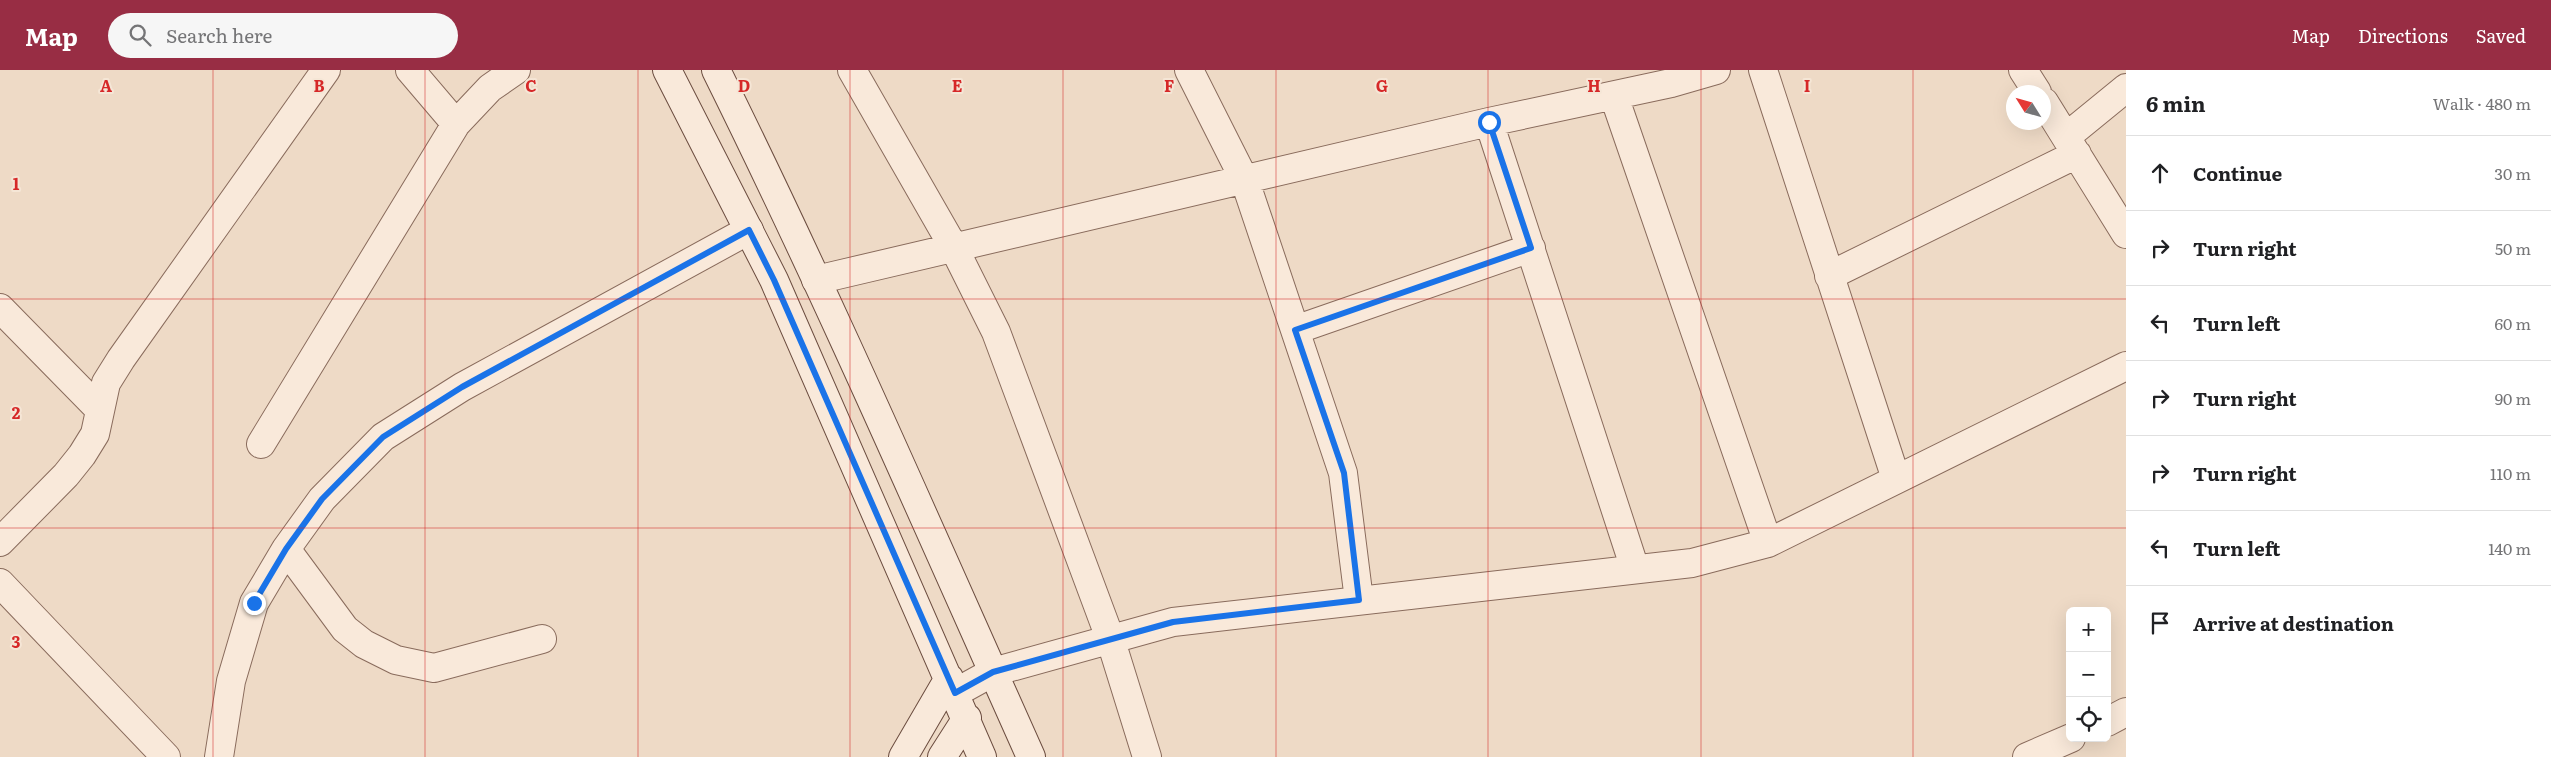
<!DOCTYPE html>
<html lang="en">
<head>
<meta charset="utf-8">
<style>
	body { margin:0; font-family:Literata,serif; background:#f6f6f6; color:#202124 }
	.controls { position:absolute; right:15px; bottom:15px; display:grid; overflow:hidden; border-radius:8px; box-shadow:0 5px 20px #0002 }
	.controls button { width:45px; height:45px; display:grid; place-items:center; padding:0; border:0; border-bottom:1px solid #e0e0e0; background:#fff; color:#202124; font:25px sans-serif }
	.compass { position:absolute; left:2006px; top:15px; width:45px; height:45px; border-radius:50%; background:#fff; box-shadow:0 5px 20px #0002; rotate:307deg }
	.stop { position:absolute; width:15px; height:15px; margin:-11px; border:4px solid #1a73e8; border-radius:50%; background:#fff }
	.stop.end { background:#1a73e8; border-color:#fff; box-shadow:0 1px 5px #0008 }
	.list { margin:0; padding:0; list-style:none }
	h2 { display:flex; justify-content:space-between; align-items:center; height:65px; margin:0; padding:0 20px; font-size:21px }
	h2 small { font-size:16px; font-weight:400; color:#757577 }
	.list li { display:grid; grid-template-columns:32px 1fr auto; gap:15px; align-items:center; box-sizing:border-box; height:75px; padding:0 20px; border-top:1px solid #e0e0e0 }
	.list b { display:block; font-size:19px; white-space:nowrap }
	.list em { font-size:16px; font-style:normal; color:#757577 }
	.icon { flex:none; width:28px; height:28px; fill:none; stroke:currentColor; stroke-width:2; stroke-linecap:round; stroke-linejoin:round }
	.map { position:relative; flex:none; width:2126px; height:687px; overflow:hidden }
	header { display:flex; align-items:center; gap:30px; box-sizing:border-box; height:70px; padding:0 25px; background:#982d44; color:#fff }
	header strong { font-size:24px }
	nav { display:flex; gap:28px; margin-inline-start:auto; font-size:18px }
	.search { width:350px; height:45px; background:#f6f6f6; display:flex; align-items:center; gap:12px; box-sizing:border-box; padding:0 18px; border-radius:28px; color:#757577; font-size:19px }
	main { display:flex }
	aside { flex:1; background:#fff }
	.map>svg:first-child { display:block }
	.lines { fill:none; stroke-linecap:round; stroke-linejoin:round }
	.street-casing { stroke:#896b5c; stroke-width:30 }
	.secondary-casing { stroke:#6b4c3f; stroke-width:30 }
	.street { stroke:#f9e9da; stroke-width:28 }
	.secondary { stroke:#f9e9da; stroke-width:28 }
	.route { stroke:#1a73e8; stroke-width:6 }
	.grid { fill:none; stroke:#d62828; stroke-width:1; stroke-opacity:0.55 }
	.grid-label { font-size:16px; text-anchor:middle; font-weight:bold; fill:#d62828; stroke:#f5e6d6; stroke-width:4; stroke-linejoin:round; paint-order:stroke }
</style>
</head>
<body>
<header>
<strong>Map</strong>
<div class="search"><svg class="icon" aria-label="search" viewBox="0 0 24 24"><circle cx="10" cy="10" r="6"/><path d="M15 15l6 6"/></svg>Search here</div>
<nav><a>Map</a><a>Directions</a><a>Saved</a></nav>
</header>
<main>
<div class="map">
<svg width="2126" height="687" viewBox="0 0 2126 687">
	<rect width="100%" height="100%" fill="#eedac6"/>
	<g class="lines">
		<g class="street-casing">
			<path id="street" d="M 410,0 L 456,54
				M 852,0 L 954,178 L 996,262 L 1110,568 L 1147,687
				M 1189,0 L 1245,111 L 1343,403 L 1359,530
				M 1763,0 L 1896,409
				M 2023,0 L 2037,22
				M 1614,26 L 1768,473
				M 2044,32 L 2126,164
				M 1489,52 L 1635,499
				M 2066,67 L 2126,18
				M 1829,206 L 2077,84
				M 816,210 L 1489,52 L 1671,13 L 1716,0
				M 0,238 L 100,340
				M 1295,260 L 1531,178
				M 261,374 L 456,54 L 490,18 L 516,0
				M 0,472 L 66,405 L 82,385 L 95,364 L 106,313 L 121,289 L 326,0
				M 286,479 L 345,559 L 364,574 L 396,590 L 434,598 L 542,569
				M 0,513 L 166,687
				M 955,623 L 993,602 L 1173,552 L 1692,493 L 1768,473 L 2126,296
				M 2107,652 L 2126,642
				M 219,687 L 231,611 L 254,533 L 286,479 L 322,429 L 383,367 L 462,317 L 749,160
				M 2027,687 L 2071,668"/>
		</g>
		<g class="secondary-casing">
			<path id="secondary" d="M 667,0 L 774,210 L 982,687
				M 716,0 C 828,226 928,457 1031,687
				M 903,687 L 949,608
				M 942,687 L 967,648"/>
		</g>
		<use href="#street" class="street"/>
		<use href="#secondary" class="secondary"/>
	</g>
	<g class="lines">
		<path class="route" d="M 254,533 L 286,479 L 322,429 L 383,367 L 462,317 L 749,160 L 774,210 L 955,623 L 993,602 L 1173,552 L 1359,530 L 1344,403 L 1295,260 L 1531,178 L 1489,52"/>
	</g>
	<path class="grid" d="M 213,0 L 213,687M 425,0 L 425,687M 638,0 L 638,687M 850,0 L 850,687M 1063,0 L 1063,687M 1276,0 L 1276,687M 1488,0 L 1488,687M 1701,0 L 1701,687M 1913,0 L 1913,687M 0,229 L 2126,229M 0,458 L 2126,458"/>
	<g class="grid-label">
		<text x="106" y="22">A</text>
		<text x="319" y="22">B</text>
		<text x="531" y="22">C</text>
		<text x="744" y="22">D</text>
		<text x="957" y="22">E</text>
		<text x="1169" y="22">F</text>
		<text x="1382" y="22">G</text>
		<text x="1594" y="22">H</text>
		<text x="1807" y="22">I</text>
		<text x="16" y="120">1</text>
		<text x="16" y="349">2</text>
		<text x="16" y="578">3</text>
	</g>
</svg>
<div class="controls">
<button>+</button>
<button>−</button>
<button><svg class="icon" aria-label="locate" viewBox="0 0 24 24"><circle cx="12" cy="12" r="6"/><path d="M12 2v4M12 18v4M2 12h4M18 12h4"/></svg></button>
</div>
<svg class="compass" viewBox="-18 -18 36 36"><path d="M0-13l5 13h-10z" fill="#e53935"/><path d="M0 13l5-13h-10z" fill="#757577"/></svg>
<div class="stop" style="left:1489px;top:52px"></div>
<div class="stop end" style="left:254px;top:533px"></div>
</div>
<aside>
<h2>6 min<small>Walk · 480 m</small></h2>
<ul class="list">
<li><svg class="icon" aria-label="ahead" viewBox="0 0 24 24"><path d="M12 20V5M6 11l6-6 6 6"/></svg><div><b>Continue</b></div><em>30 m</em></li>
<li><svg class="icon" aria-label="right" viewBox="0 0 24 24"><path d="M7 20v-9h11M14 6l5 5-5 5"/></svg><div><b>Turn right</b></div><em>50 m</em></li>
<li><svg class="icon" aria-label="left" viewBox="0 0 24 24"><path d="M17 20v-9H6M10 6l-5 5 5 5"/></svg><div><b>Turn left</b></div><em>60 m</em></li>
<li><svg class="icon" aria-label="right" viewBox="0 0 24 24"><path d="M7 20v-9h11M14 6l5 5-5 5"/></svg><div><b>Turn right</b></div><em>90 m</em></li>
<li><svg class="icon" aria-label="right" viewBox="0 0 24 24"><path d="M7 20v-9h11M14 6l5 5-5 5"/></svg><div><b>Turn right</b></div><em>110 m</em></li>
<li><svg class="icon" aria-label="left" viewBox="0 0 24 24"><path d="M17 20v-9H6M10 6l-5 5 5 5"/></svg><div><b>Turn left</b></div><em>140 m</em></li>
<li><svg class="icon" aria-label="arrive" viewBox="0 0 24 24"><path d="M6 21V4h12l-3 4 3 4H6"/></svg><div><b>Arrive at destination</b></div></li>
</ul>
</aside>
</main>
</body>
</html>
